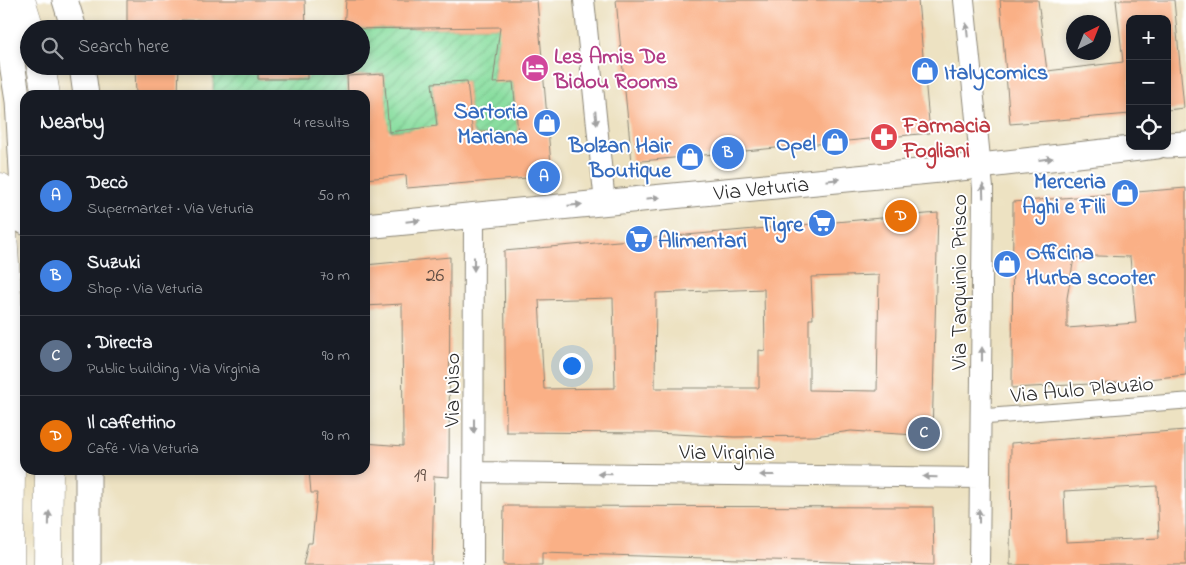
<!DOCTYPE html>
<html lang="en">
<head>
<meta charset="utf-8">
<style>
	body { margin:0; font-family:"Indie Flower",sans-serif; background:#242831; color:#f1f3f6 }
	.controls { position:absolute; right:15px; top:15px; display:grid; overflow:hidden; border-radius:10px; box-shadow:0 2px 8px #0003 }
	.controls button { width:45px; height:45px; display:grid; place-items:center; padding:0; border:0; border-bottom:1px solid #363941; background:#171b24; color:#f1f3f6; font:25px sans-serif }
	.compass { position:absolute; left:1066px; top:15px; width:45px; height:45px; border-radius:50%; background:#171b24; box-shadow:0 2px 8px #0003; rotate:43deg }
	.you { position:absolute; left:571px; top:365px; width:18px; height:18px; margin:-12px; border:4px solid #fff; border-radius:50%; background:#1a73e8; box-shadow:0 0 0 8px #1a73e833 }
	.badge { display:grid; place-items:center; width:32px; height:32px; border-radius:50%; background:#d690ce; color:#fff; font-size:16px; font-weight:700 }
	.pin { position:absolute; translate:-50% -50%; border:2px solid #fff; box-shadow:0 1px 5px #0006 }
	.list { margin:0; padding:0; list-style:none }
	h2 { display:flex; justify-content:space-between; align-items:center; height:65px; margin:0; padding:0 20px; font-size:21px }
	h2 small { font-size:16px; font-weight:400; color:#9ea1a6 }
	.list li { display:grid; grid-template-columns:32px 1fr auto; gap:15px; align-items:center; box-sizing:border-box; height:80px; padding:0 20px; border-top:1px solid #363941 }
	.list b { display:block; font-size:19px; white-space:nowrap }
	.list p { margin:0; font-size:16px; white-space:nowrap; color:#9ea1a6 }
	.list em { font-size:16px; font-style:normal; color:#9ea1a6 }
	.icon { flex:none; width:28px; height:28px; fill:none; stroke:currentColor; stroke-width:2; stroke-linecap:round; stroke-linejoin:round }
	.map { position:relative; flex:none; width:1186px; height:565px; overflow:hidden }
	.search { position:absolute; background:#171b24; box-shadow:0 2px 8px #0003; left:20px; top:20px; width:350px; height:55px; display:flex; align-items:center; gap:12px; box-sizing:border-box; padding:0 18px; border-radius:28px; color:#9ea1a6; font-size:19px }
	.panel { position:absolute; background:#171b24; box-shadow:0 2px 8px #0003; left:20px; top:90px; width:350px; height:385px; border-radius:15px }
	.map>svg:first-child { display:block }
	.garden { fill:url(#garden-furrows); stroke:#5a8466 }
	.building { fill:#fab086; fill-rule:evenodd }
	.lines { fill:none; stroke-linecap:round; stroke-linejoin:round }
	.pedestrian-casing { stroke:#8c8676; stroke-width:17 }
	.minor-casing { stroke:#8c8676; stroke-width:22 }
	.tertiary-casing { stroke:#8c8676; stroke-width:27 }
	.primary-casing { stroke:#8c8676; stroke-width:29 }
	.pedestrian { stroke:#fff; stroke-width:15 }
	.minor { stroke:#fff; stroke-width:20 }
	.tertiary { stroke:#fff; stroke-width:25 }
	.primary { stroke:#fff; stroke-width:28 }
	.oneway { fill:#a0a0a0 }
	.labels { text-anchor:middle; stroke-width:4; stroke-linejoin:round; paint-order:stroke }
	.number-label { font-size:20px; fill:#5f4c42 }
	.hotel-label { font-size:22px; font-weight:bold; fill:#b23c85; stroke:#fff; text-anchor:start }
	.shop-label { font-size:22px; font-weight:bold; fill:#366cbe; stroke:#fff; text-anchor:end }
	.health-label { font-size:22px; font-weight:bold; fill:#be3a42; stroke:#fff; text-anchor:start }
	.street-label { font-size:22px; fill:#2b2b2b; stroke:#fff }
</style>
</head>
<body>
<div class="map">
<svg width="1186" height="565" viewBox="0 0 1186 565">
	<defs>
		<pattern id="garden-furrows" width="10" height="10" patternUnits="userSpaceOnUse" patternTransform="scale(1.25)"><rect width="10" height="10" fill="#8adea0"/><path d="M-1 1l2-2M0 10L10 0M9 11l2-2" fill="none" stroke="#77bf8a"/></pattern>
	</defs>
	<rect width="100%" height="100%" fill="#fff"/>
	<filter id="ink" filterUnits="userSpaceOnUse"><feTurbulence type="fractalNoise" baseFrequency=".02" numOctaves="2"/><feDisplacementMap in="SourceGraphic" scale="10" xChannelSelector="R" yChannelSelector="G"/><feConvolveMatrix kernelMatrix="1 2 1 2 8 2 1 2 1" color-interpolation-filters="sRGB"/></filter>
	<filter id="wash" filterUnits="userSpaceOnUse"><feTurbulence type="fractalNoise" baseFrequency=".0096" numOctaves="4" result="noise"/><feDisplacementMap in="SourceGraphic" scale="20" xChannelSelector="R" yChannelSelector="G"/><feGaussianBlur stdDeviation="1.12" result="paint"/><feColorMatrix in="noise" values="0 0 0 0 0 0 0 0 0 0 0 0 0 0 0 0 0 1.4 0 .05"/><feComposite in="paint" operator="in"/></filter>
	<g filter="url(#wash)">
		<rect width="100%" height="100%" fill="#ede2c2"/>
		<path class="garden" d="M 499,21 L 509,40 L 498,42 L 493,82 L 513,82 L 518,132 L 478,136 L 472,130 L 467,81 L 432,83 L 438,136 L 416,142 L 414,129 L 392,131 L 388,128 L 384,74 L 347,76 L 348,95 L 213,95 L 214,67 L 196,67 L 258,66 L 258,79 L 306,79 L 307,66 L 361,66 L 361,29 L 498,27 Z
			M 197,22 L 250,22 L 250,29 L 197,29 Z"/>
		<g id="blocks">
			<path class="building" d="M 127,0 L 305,0 L 306,29 L 250,29 L 250,22 L 181,20 L 180,29 L 127,29 Z
				M 346,0 L 537,0 L 552,176 L 407,188 L 406,175 L 365,179 L 365,95 L 348,95 L 347,76 L 384,74 L 389,132 L 437,126 L 432,83 L 467,81 L 473,137 L 518,132 L 513,82 L 493,83 L 500,27 L 344,29 Z
				M 616,0 L 918,0 L 930,133 L 632,162 Z
				M 1000,0 L 1038,0 L 1047,71 L 1123,62 L 1116,0 L 1174,0 L 1184,108 L 1167,110 L 1167,19 L 1130,19 L 1130,114 L 1010,124 Z
				M 135,66 L 179,66 L 178,95 L 136,95 Z
				M 258,66 L 307,66 L 307,79 L 258,79 Z
				M 1186,188 L 1186,375 L 1110,383 L 1012,388 L 1013,202 ZM 1098,256 L 1130,257 L 1136,323 L 1067,328 L 1067,298 L 1074,258 Z
				M 938,213 L 932,436 L 851,431 L 815,436 L 734,437 L 655,433 L 506,432 L 504,251 ZM 879,275 L 877,391 L 809,390 L 809,319 L 813,319 L 811,277 ZM 764,289 L 765,351 L 759,350 L 759,388 L 655,388 L 656,293 ZM 613,298 L 615,388 L 544,389 L 539,300 Z
				M 450,257 L 449,477 L 434,476 L 432,565 L 303,565 L 308,543 L 312,543 L 317,493 L 311,493 L 309,470 L 365,470 L 365,443 L 403,446 L 402,304 L 365,306 L 365,265 Z
				M 1186,430 L 1186,565 L 1010,565 L 1011,443 ZM 1157,486 L 1159,538 L 1066,542 L 1064,491 Z
				M 504,506 L 933,507 L 934,565 L 542,553 L 542,565 L 503,565 Z"/>
		</g>
	</g>
	<g filter="url(#ink)">
		<use href="#blocks" fill-opacity="0" stroke="#8c8676" stroke-width="1"/>
		<g class="lines">
			<g class="pedestrian-casing">
				<path id="pedestrian" d="M 981,417 L 1186,401"/>
			</g>
			<g class="minor-casing">
				<path id="minor" d="M 584,0 L 605,203
					M 964,0 L 983,188 L 979,565
					M 475,472 L 979,478
					M 473,565 L 474,215"/>
			</g>
			<g class="tertiary-casing">
				<g id="tertiary">
					<path d="M 2,0 L 18,101 L 25,222"/>
					<path d="M 65,0 L 74,29"/>
					<path d="M 82,66 L 86,95"/>
					<path d="M 1167,145 L 1186,144"/>
					<path id="s1" d="M 365,226 L 980,166 L 1157,146"/>
					<path d="M 88,565 L 88,470"/>
				</g>
			</g>
			<g class="primary-casing">
				<path id="primary" d="M 21,0 L 30,29
					M 41,66 L 46,95
					M 0,187 L 12,372 L 10,565
					M 48,565 L 49,470"/>
			</g>
			<use href="#pedestrian" class="pedestrian"/>
			<use href="#minor" class="minor"/>
			<use href="#tertiary" class="tertiary"/>
			<use href="#primary" class="primary"/>
		</g>
		<defs><path id="oneway-solid" d="M-6-.8H1V-3.2L6.5 0L1 3.2V.8H-6Z" transform="scale(1.25)"/></defs>
		<g class="oneway">
			<use href="#oneway-solid" transform="translate(967 30) rotate(-96)"/>
			<use href="#oneway-solid" transform="translate(596 118) rotate(84)"/>
			<use href="#oneway-solid" transform="translate(1046 159) rotate(-7)"/>
			<use href="#oneway-solid" transform="translate(833 180) rotate(-6)"/>
			<use href="#oneway-solid" transform="translate(983 191) rotate(-92)"/>
			<use href="#oneway-solid" transform="translate(653 198) rotate(-6)"/>
			<use href="#oneway-solid" transform="translate(575 205) rotate(-5)"/>
			<use href="#oneway-solid" transform="translate(413 221) rotate(-6)"/>
			<use href="#oneway-solid" transform="translate(474 264) rotate(90)"/>
			<use href="#oneway-solid" transform="translate(982 354) rotate(-90)"/>
			<use href="#oneway-solid" transform="translate(474 426) rotate(90)"/>
			<use href="#oneway-solid" transform="translate(605 474) rotate(-179)"/>
			<use href="#oneway-solid" transform="translate(767 475) rotate(180)"/>
			<use href="#oneway-solid" transform="translate(930 477) rotate(-179)"/>
			<use href="#oneway-solid" transform="translate(979 516) rotate(-90)"/>
			<use href="#oneway-solid" transform="translate(49 518) rotate(-89)"/>
		</g>
	</g>
	<defs>
		<g id="hotel-disc" transform="scale(1.4375)"><circle r="9.5" fill="#d1479c" stroke="#fff"/><path d="M-6-4.5h1.5V1H6V5H4.5V3h-9V5H-6ZM-4 0a1.8 1.8 0 1 1 3.6 0ZM.5 0V-2.5h3Q6-2.5 6 0Z" fill="#fff"/></g>
		<g id="shop-disc" transform="scale(1.4375)"><circle r="9.5" fill="#3f7fe0" stroke="#fff"/><path d="M-5-2.5h2.3a2.7 3.5 0 0 1 5.4 0H5L5.5 6h-11ZM-1.5-2.5h3a1.5 2.3 0 0 0-3 0Z" fill="#fff"/></g>
		<g id="pharmacy-disc" transform="scale(1.4375)"><circle r="9.5" fill="#e0444e" stroke="#fff"/><path d="M-2-6h4v4h4v4h-4v4h-4v-4h-4v-4h4Z" fill="#fff"/></g>
		<g id="supermarket-disc" transform="scale(1.4375)"><circle r="9.5" fill="#3f7fe0" stroke="#fff"/><path d="M-6-5.5h2.5l.6 2H6L4.5 2H-2.5L-4.4-4H-6ZM-1.5 3.2a1.3 1.3 0 1 0 .1 0ZM3 3.2a1.3 1.3 0 1 0 .1 0Z" fill="#fff"/></g>
	</defs>
	<g fill-rule="evenodd">
		<use href="#hotel-disc" x="535" y="68"/>
		<use href="#shop-disc" x="925" y="71"/>
		<use href="#shop-disc" x="547" y="123"/>
		<use href="#pharmacy-disc" x="884" y="137"/>
		<use href="#shop-disc" x="835" y="142"/>
		<use href="#shop-disc" x="690" y="157"/>
		<use href="#shop-disc" x="1125" y="193"/>
		<use href="#supermarket-disc" x="822" y="223"/>
		<use href="#supermarket-disc" x="639" y="239"/>
		<use href="#shop-disc" x="1007" y="264"/>
	</g>
	<g class="labels">
		<g class="number-label">
			<text x="435" y="281">26</text>
			<text x="420" y="481">19</text>
		</g>
		<g class="hotel-label">
			<text x="554" y="63">Les Amis De<tspan x="554" dy="25">Bidou Rooms</tspan></text>
		</g>
		<g class="shop-label">
			<text x="944" y="79" text-anchor="start">Italycomics</text>
			<text x="528" y="118">Sartoria<tspan x="528" dy="25">Mariana</tspan></text>
			<text x="816" y="150">Opel</text>
			<text x="671" y="152">Bolzan Hair<tspan x="671" dy="25">Boutique</tspan></text>
			<text x="1106" y="188">Merceria<tspan x="1106" dy="25">Aghi e Fili</tspan></text>
			<text x="803" y="231">Tigre</text>
			<text x="658" y="247" text-anchor="start">Alimentari</text>
			<text x="1026" y="259" text-anchor="start">Officina<tspan x="1026" dy="25">Hurba scooter</tspan></text>
		</g>
		<g class="health-label">
			<text x="903" y="132">Farmacia<tspan x="903" dy="25">Fogliani</tspan></text>
		</g>
		<g class="street-label">
			<text dy="8" stroke="none"><textPath href="#s1" startOffset="398">Via Veturia</textPath></text>
			<text transform="translate(958 282) rotate(-90)" y="8">Via Tarquinio Prisco</text>
			<text transform="translate(1082 388) rotate(-5)" y="8">Via Aulo Plauzio</text>
			<text transform="translate(451 390) rotate(-90)" y="8">Via Niso</text>
			<text x="727" y="459">Via Virginia</text>
		</g>
	</g>
</svg>
<div class="controls">
<button>+</button>
<button>−</button>
<button><svg class="icon" aria-label="locate" viewBox="0 0 24 24"><circle cx="12" cy="12" r="6"/><path d="M12 2v4M12 18v4M2 12h4M18 12h4"/></svg></button>
</div>
<svg class="compass" viewBox="-18 -18 36 36"><path d="M0-13l5 13h-10z" fill="#e53935"/><path d="M0 13l5-13h-10z" fill="#9ea1a6"/></svg>
<div class="you"></div>
<div class="pin badge" style="left:544px;top:177px;background:#3f7fe0">A</div>
<div class="pin badge" style="left:728px;top:153px;background:#3f7fe0">B</div>
<div class="pin badge" style="left:924px;top:433px;background:#5c6f8a">C</div>
<div class="pin badge" style="left:901px;top:216px;background:#e8710a">D</div>
<div class="search"><svg class="icon" aria-label="search" viewBox="0 0 24 24"><circle cx="10" cy="10" r="6"/><path d="M15 15l6 6"/></svg>Search here</div>
<section class="panel">
<h2>Nearby<small>4 results</small></h2>
<ul class="list">
<li><span class="badge" style="background:#3f7fe0">A</span><div><b>Decò</b><p>Supermarket · Via Veturia</p></div><em>50 m</em></li>
<li><span class="badge" style="background:#3f7fe0">B</span><div><b>Suzuki</b><p>Shop · Via Veturia</p></div><em>70 m</em></li>
<li><span class="badge" style="background:#5c6f8a">C</span><div><b>. Directa</b><p>Public building · Via Virginia</p></div><em>90 m</em></li>
<li><span class="badge" style="background:#e8710a">D</span><div><b>Il caffettino</b><p>Café · Via Veturia</p></div><em>90 m</em></li>
</ul>
</section>
</div>
</body>
</html>
